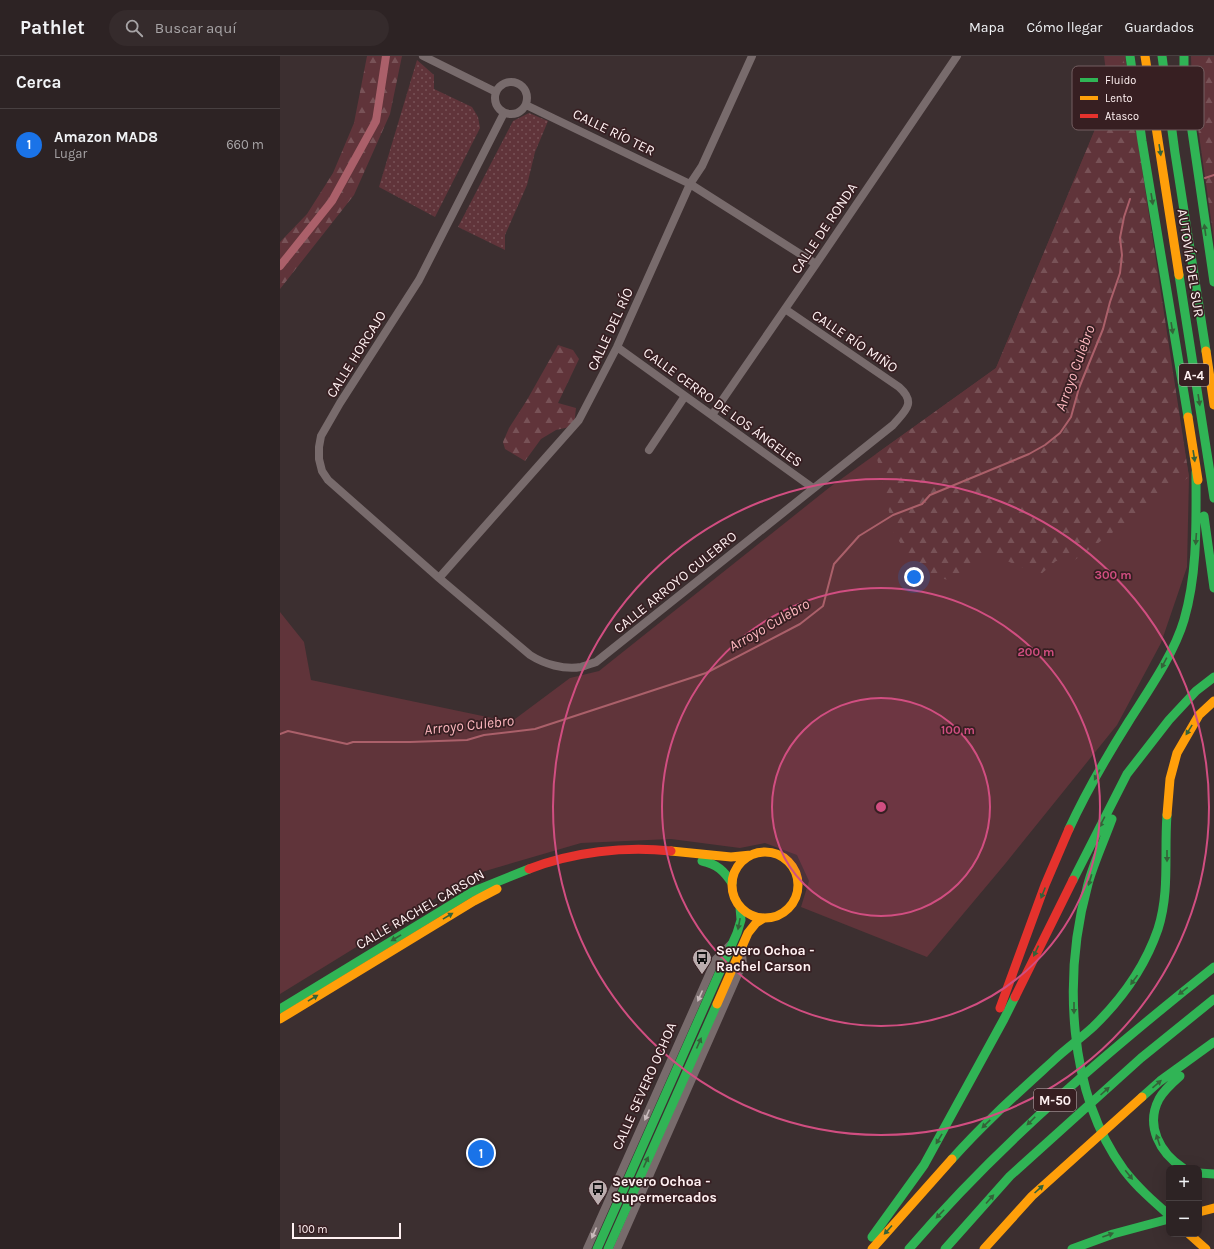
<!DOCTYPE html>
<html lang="es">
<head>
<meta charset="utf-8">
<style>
	body { margin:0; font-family:Karla,sans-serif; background:#352b2c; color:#f1f3f6 }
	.controls { position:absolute; right:12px; bottom:12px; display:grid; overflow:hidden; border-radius:8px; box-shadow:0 4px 16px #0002 }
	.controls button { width:36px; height:36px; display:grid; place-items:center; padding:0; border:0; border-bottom:1px solid #484041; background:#2d2324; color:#f1f3f6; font:20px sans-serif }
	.scale { position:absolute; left:12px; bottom:10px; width:109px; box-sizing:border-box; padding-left:4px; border:2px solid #fff1f2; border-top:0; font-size:11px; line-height:14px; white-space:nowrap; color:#fff1f2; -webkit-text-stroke:3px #371f22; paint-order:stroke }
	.you { position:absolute; left:634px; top:521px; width:14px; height:14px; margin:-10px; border:3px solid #fff; border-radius:50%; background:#1a73e8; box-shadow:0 0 0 6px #1a73e833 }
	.badge { display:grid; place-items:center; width:26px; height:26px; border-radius:50%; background:#1a73e8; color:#fff; font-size:13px; font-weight:700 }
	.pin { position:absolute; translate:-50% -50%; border:2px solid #fff; box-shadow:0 1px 4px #0006 }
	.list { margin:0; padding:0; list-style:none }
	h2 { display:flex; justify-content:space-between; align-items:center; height:52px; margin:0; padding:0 16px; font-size:17px }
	h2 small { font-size:13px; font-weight:400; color:#a7a4a6 }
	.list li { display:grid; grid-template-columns:26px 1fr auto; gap:12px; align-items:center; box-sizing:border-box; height:72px; padding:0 16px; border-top:1px solid #484041 }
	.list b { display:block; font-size:15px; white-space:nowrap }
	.list p { margin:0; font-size:13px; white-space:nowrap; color:#a7a4a6 }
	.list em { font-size:13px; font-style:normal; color:#a7a4a6 }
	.icon { flex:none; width:22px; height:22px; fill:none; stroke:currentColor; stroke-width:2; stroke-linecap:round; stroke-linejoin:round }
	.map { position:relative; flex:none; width:934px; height:1193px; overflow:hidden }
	header { display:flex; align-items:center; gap:24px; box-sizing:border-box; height:56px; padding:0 20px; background:#2d2324; border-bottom:1px solid #484041 }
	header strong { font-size:19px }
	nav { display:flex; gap:22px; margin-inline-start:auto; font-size:14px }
	.search { width:280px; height:36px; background:#352b2c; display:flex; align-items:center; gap:10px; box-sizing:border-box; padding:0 14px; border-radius:22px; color:#a7a4a6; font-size:15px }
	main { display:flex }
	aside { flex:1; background:#2d2324 }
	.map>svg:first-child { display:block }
	.green { fill:#60343a }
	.forest { fill:url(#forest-firs) }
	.park { fill:url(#park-dots) }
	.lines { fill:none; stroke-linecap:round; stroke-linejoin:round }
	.stream { stroke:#ab606a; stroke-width:2 }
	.canal { stroke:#ab606a; stroke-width:8 }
	.street { stroke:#786b6c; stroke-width:8 }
	.fast { stroke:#30b455; stroke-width:9 }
	.slow { stroke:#ff9f0a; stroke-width:9 }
	.jam { stroke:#e5322d; stroke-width:9 }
	.oneway { fill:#346239 }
	.oneway2 { fill:#c9bbbc }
	.ring { fill:none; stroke:#d14e81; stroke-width:2 }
	.labels { text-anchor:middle; stroke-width:3.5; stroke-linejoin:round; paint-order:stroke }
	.shield { fill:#371f22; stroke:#c3b2b4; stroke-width:1 }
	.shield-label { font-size:13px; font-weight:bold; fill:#fff1f2 }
	.street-label { font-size:14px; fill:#fff1f2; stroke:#371f22 }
	.poi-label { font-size:14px; font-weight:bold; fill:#fff1f2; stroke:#371f22; text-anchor:start }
	.water-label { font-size:15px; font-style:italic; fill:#fcb7be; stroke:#371f22 }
	.key { fill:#371f22; stroke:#735e60; stroke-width:1 }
	.key-label { font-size:11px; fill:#fff1f2 }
	.centre { fill:#d14e81; stroke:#371f22; stroke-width:2 }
	.ring-label { font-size:12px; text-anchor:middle; font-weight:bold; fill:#d14e81; stroke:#371f22; stroke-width:3.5; stroke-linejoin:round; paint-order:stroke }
</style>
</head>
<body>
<header>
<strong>Pathlet</strong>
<div class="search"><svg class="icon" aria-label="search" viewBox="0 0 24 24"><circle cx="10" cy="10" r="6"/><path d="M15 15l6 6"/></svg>Buscar aquí</div>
<nav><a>Mapa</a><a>Cómo llegar</a><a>Guardados</a></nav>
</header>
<main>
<aside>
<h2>Cerca<small></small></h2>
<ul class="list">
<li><span class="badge">1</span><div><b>Amazon MAD8</b><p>Lugar</p></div><em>660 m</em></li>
</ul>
</aside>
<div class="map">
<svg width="934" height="1193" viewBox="0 0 934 1193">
	<defs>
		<pattern id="forest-firs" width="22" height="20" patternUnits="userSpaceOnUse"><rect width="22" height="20" fill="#60343a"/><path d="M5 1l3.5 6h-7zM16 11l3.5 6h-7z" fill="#785257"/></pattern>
		<pattern id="park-dots" width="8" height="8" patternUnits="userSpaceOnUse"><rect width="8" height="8" fill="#60343a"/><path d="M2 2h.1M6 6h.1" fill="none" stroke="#785257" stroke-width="1.8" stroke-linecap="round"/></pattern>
	</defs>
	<rect width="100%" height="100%" fill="#3c2f30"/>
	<path class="green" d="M 824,0 L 845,0 L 878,229 L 909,421 L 907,511 L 881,587 L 837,669 L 725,808 L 647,901 L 521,851 L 529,825 L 517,799 L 485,787 L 460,792 L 391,783 L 301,787 L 195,818 L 0,938 L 0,556 L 24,586 L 31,624 L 231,666 L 290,622 L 319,615 L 550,431 L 716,312 L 829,40 Z"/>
	<path class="forest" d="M 87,0 L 122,0 L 110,58 L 74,139 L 0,233 L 0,186 L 27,158 L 53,117 L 74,67 Z
		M 911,0 L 934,0 L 934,184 L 912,30 Z
		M 845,1 L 909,421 L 792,506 L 776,505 L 760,519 L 706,496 L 673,525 L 642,518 L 614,478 L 596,398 L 716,312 Z
		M 278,289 L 293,294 L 299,303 L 278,347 L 296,352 L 294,370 L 276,374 L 261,383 L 245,405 L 225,393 L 223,386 L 229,372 L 247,344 Z"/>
	<path class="park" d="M 137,4 L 154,19 L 154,33 L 192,51 L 198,61 L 200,72 L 155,161 L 99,131 Z
		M 249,57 L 268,65 L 255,96 L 247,129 L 225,179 L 225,194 L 178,171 L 233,65 Z"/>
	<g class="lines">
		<path class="stream" d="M 925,122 L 934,119
			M 0,678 L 8,675 L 67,688 L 73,686 L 130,686 L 187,684 L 204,679 L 255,673 L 426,617 L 520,568 L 543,550 L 554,508 L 579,480 L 613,459 L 642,448 L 650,439 L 749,398 L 765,389 L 780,377 L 791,361 L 799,332 L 823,273 L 830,246 L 840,217 L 842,199 L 840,182 L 844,161 L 850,143"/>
		<path class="canal" d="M 0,210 L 52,145 L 96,65 L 106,0"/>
		<path class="street" d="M 143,0 L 216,36
			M215 42a16 16 0 1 1 32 0a16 16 0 1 1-32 0Z
			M 246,49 L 410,128 L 536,208
			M 224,57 L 139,224 L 60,347 L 41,380 L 39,391 L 39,403 L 42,415 L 48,424 L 159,522 L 250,599 C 264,608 284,614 301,611 C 306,610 312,607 316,606 L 613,369 C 625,355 637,347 619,331 L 505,253
			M 337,291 L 533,432
			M 432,359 L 536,208 L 677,0
			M 369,394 L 405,340
			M 159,522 L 299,364 L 337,291 L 410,128 L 422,110 L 472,0
			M 307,1193 L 436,903 L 450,889
			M 337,1193 L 463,907 L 461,892"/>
		<path class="fast" d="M 850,0 L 862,85 L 908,361
			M 882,0 L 895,97 L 926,295
			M 904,0 L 904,20 L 934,226
			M 899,219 L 934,442
			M 924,460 L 934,532
			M 832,763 C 824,785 814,806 808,828 C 783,918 787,1036 844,1114 C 857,1131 873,1145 889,1159
			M 789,773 C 806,736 827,700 849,665 C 868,635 894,598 904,564 C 918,516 916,465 916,416
			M 422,805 C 437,808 444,815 452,827
			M 793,824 L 847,718 L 889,664 L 916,635 L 934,621
			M 0,953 L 192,836 L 249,813
			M 900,1020 C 892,1027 884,1034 879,1043 C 865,1070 880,1097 903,1112
			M 862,1041 L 880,1025 L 934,986
			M 672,1103 C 703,1068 739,1036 774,1004 C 787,992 801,982 813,971 C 842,943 865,911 878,873 C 890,836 884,797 887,759
			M 919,1117 L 934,1118
			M 592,1181 L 644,1109 L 724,963 L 735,941
			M 317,1193 L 457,877 L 461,864 L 460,851
			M 328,1193 L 437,948
			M 629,1193 C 719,1088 826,997 934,911
			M 665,1193 L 730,1120 L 861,1002 L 934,943
			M 792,1193 L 833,1178 L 889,1163"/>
		<path class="slow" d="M 865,0 L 899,219
			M 926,295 L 934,349
			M 908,361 L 918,424
			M 887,759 L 890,723 L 897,697 L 919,659 L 934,645
			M 391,795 L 451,801 L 471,799
			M452 829a33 33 0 1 1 66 0a33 33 0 1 1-66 0Z
			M 437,948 L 468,877 L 476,867 L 484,862
			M 0,963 L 194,845 L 217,833
			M 919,1156 L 934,1152
			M 909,1178 L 926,1193
			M 592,1193 L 672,1103
			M 704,1193 L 752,1140 L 862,1041"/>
		<path class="jam" d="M 249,813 C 293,796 344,790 391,795
			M 735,941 L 793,824
			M 720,952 L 765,829 L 789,773"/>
	</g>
	<defs><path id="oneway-solid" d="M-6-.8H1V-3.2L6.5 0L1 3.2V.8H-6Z"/></defs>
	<g class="oneway">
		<use href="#oneway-solid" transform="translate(880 94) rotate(81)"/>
		<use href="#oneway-solid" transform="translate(872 143) rotate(81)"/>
		<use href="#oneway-solid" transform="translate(925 174) rotate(-98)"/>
		<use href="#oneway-solid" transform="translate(892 272) rotate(81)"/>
		<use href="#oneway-solid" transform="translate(919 344) rotate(81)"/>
		<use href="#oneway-solid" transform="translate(914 400) rotate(81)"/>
		<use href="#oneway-solid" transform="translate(916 483) rotate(94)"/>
		<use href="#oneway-solid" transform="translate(884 607) rotate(118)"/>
		<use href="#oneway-solid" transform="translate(909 674) rotate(122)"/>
		<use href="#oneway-solid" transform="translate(817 719) rotate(118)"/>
		<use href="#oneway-solid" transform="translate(822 766) rotate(118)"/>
		<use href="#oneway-solid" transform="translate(887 800) rotate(90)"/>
		<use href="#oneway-solid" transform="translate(810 824) rotate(107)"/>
		<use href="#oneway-solid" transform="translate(763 837) rotate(112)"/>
		<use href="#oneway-solid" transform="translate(168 860) rotate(-31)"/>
		<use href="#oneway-solid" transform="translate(459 868) rotate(101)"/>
		<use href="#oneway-solid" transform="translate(116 882) rotate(149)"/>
		<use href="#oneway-solid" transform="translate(756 895) rotate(115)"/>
		<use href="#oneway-solid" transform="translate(854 924) rotate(126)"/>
		<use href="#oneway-solid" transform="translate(903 935) rotate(142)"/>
		<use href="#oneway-solid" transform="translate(33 942) rotate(-31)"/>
		<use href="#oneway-solid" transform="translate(794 952) rotate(90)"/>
		<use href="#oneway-solid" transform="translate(419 987) rotate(-66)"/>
		<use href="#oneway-solid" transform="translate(877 1028) rotate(-41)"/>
		<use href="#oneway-solid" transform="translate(825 1035) rotate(-42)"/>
		<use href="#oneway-solid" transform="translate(751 1065) rotate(135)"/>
		<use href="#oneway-solid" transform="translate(706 1068) rotate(136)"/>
		<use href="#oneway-solid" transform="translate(659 1083) rotate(121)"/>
		<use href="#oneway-solid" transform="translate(878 1084) rotate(-108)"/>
		<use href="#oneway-solid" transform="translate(366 1106) rotate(-66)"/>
		<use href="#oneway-solid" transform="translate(849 1119) rotate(51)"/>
		<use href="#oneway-solid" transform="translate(759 1133) rotate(-42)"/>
		<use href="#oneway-solid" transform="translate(710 1143) rotate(-48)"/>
		<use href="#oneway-solid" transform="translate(660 1158) rotate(134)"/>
		<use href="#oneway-solid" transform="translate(608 1174) rotate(132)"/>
		<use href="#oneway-solid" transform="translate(828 1179) rotate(-20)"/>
	</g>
	<g class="oneway2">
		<use href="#oneway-solid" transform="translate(420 940) rotate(114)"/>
		<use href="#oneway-solid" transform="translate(367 1059) rotate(114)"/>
		<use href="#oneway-solid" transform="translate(314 1177) rotate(114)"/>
	</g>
	<circle cx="601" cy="751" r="109" fill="#d14e81" fill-opacity=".12"/>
	<g class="ring">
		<circle cx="601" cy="751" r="109"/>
		<circle cx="601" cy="751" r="219"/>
		<circle cx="601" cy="751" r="328"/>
	</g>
	<defs>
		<g id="bus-pin" transform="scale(1)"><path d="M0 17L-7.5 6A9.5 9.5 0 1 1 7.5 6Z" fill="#bbadae" stroke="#371f22"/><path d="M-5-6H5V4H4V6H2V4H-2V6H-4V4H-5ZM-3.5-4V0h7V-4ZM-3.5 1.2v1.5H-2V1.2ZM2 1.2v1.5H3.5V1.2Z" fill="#111"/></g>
	</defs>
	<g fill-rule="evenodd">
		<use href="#bus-pin" x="422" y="902"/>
		<use href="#bus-pin" x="318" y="1133"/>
	</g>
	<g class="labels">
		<g class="shield">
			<rect x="899" y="308" width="30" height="22" rx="3"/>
			<rect x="754" y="1033" width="42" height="22" rx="3"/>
		</g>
		<g class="shield-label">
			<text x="914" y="324">A-4</text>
			<text x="775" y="1049">M-50</text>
		</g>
		<g class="street-label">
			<text transform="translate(334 76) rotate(26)" y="5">CALLE RÍO TER</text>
			<text transform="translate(544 172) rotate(-56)" y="5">CALLE DE RONDA</text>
			<text transform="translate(911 207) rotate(81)" y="5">AUTOVÍA DEL SUR</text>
			<text transform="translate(330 273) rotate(-65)" y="5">CALLE DEL RÍO</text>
			<text transform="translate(575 285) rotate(34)" y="5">CALLE RÍO MIÑO</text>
			<text transform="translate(76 298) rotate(-58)" y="5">CALLE HORCAJO</text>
			<text transform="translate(443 351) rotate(36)" y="5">CALLE CERRO DE LOS ÁNGELES</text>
			<text transform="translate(395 526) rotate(-39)" y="5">CALLE ARROYO CULEBRO</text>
			<text transform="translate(140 853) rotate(-30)" y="5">CALLE RACHEL CARSON</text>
			<text transform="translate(364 1030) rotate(-66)" y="5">CALLE SEVERO OCHOA</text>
		</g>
		<g class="poi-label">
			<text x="436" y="899">Severo Ochoa -<tspan x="436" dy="16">Rachel Carson</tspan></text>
			<text x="332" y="1130">Severo Ochoa -<tspan x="332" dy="16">Supermercados</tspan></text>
		</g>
		<g class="water-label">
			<text transform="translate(795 312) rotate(-70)" y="5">Arroyo Culebro</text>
			<text transform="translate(489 569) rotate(-30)" y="5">Arroyo Culebro</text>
			<text transform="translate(189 669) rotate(-6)" y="5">Arroyo Culebro</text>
		</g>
	</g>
	<rect x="792" y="10" width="132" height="64" rx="6" class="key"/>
	<rect x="800" y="22" width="18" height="4" fill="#30b455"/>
	<rect x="800" y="40" width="18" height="4" fill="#ff9f0a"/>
	<rect x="800" y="58" width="18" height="4" fill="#e5322d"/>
	<g class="key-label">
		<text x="825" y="28">Fluido</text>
		<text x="825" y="46">Lento</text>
		<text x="825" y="64">Atasco</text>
	</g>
	<circle cx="601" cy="751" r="6" class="centre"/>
	<g class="ring-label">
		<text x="833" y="523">300 m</text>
		<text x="756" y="600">200 m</text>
		<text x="678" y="678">100 m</text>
	</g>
</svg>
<div class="controls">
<button>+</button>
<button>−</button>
</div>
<div class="scale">100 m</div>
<div class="you"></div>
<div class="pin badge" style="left:201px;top:1097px">1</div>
</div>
</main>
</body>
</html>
